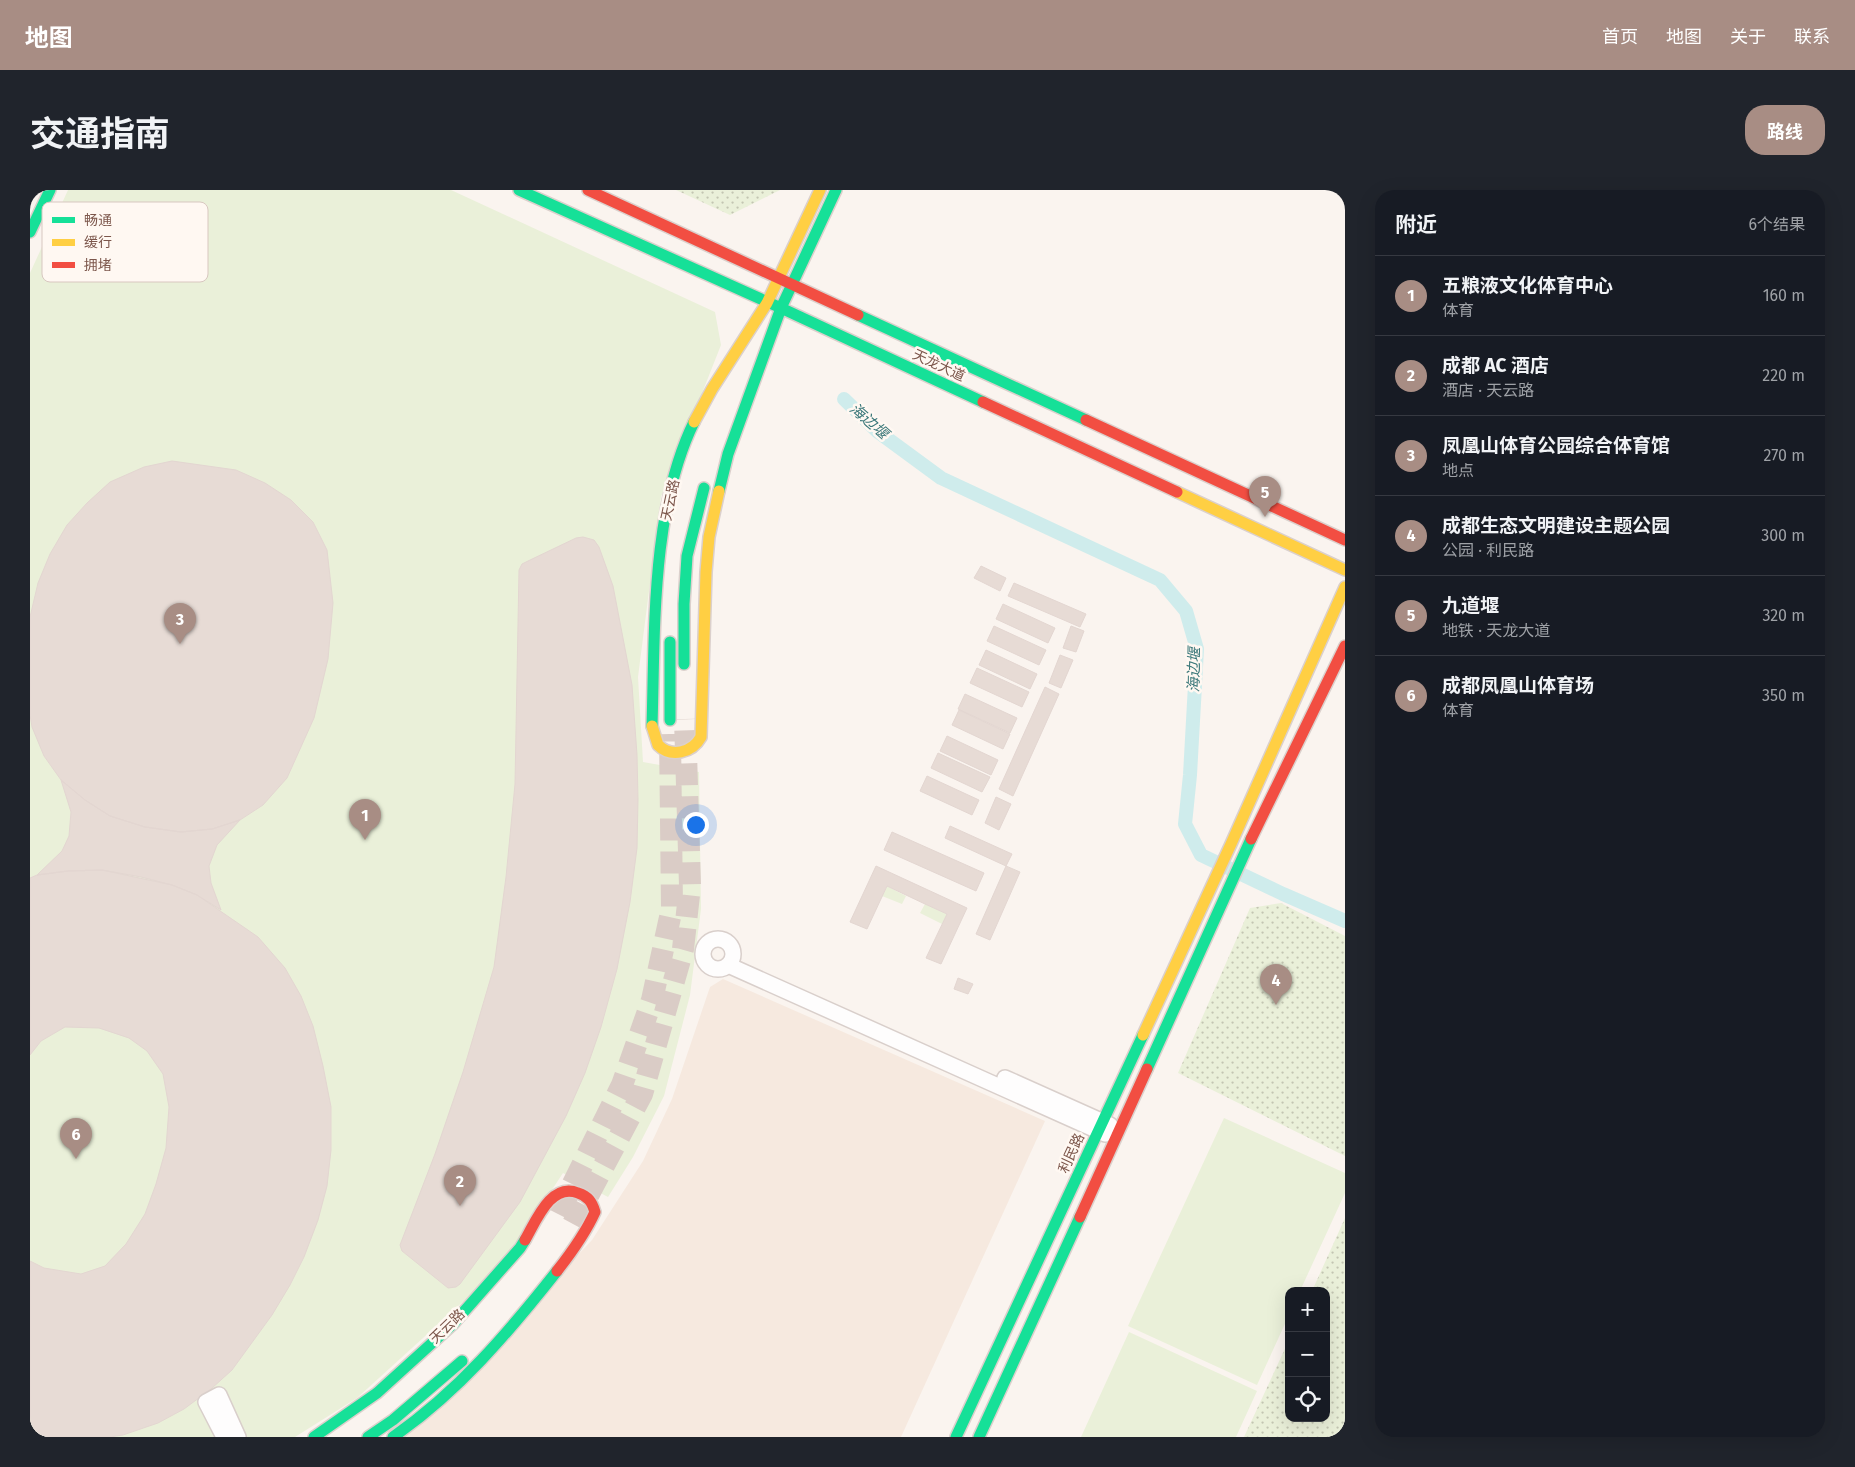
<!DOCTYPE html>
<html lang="zh">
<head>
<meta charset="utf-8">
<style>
	body { margin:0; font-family:"Fira Sans","Noto Sans SC",sans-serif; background:#20242c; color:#f1f3f6 }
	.controls { position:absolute; right:15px; bottom:15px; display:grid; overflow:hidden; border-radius:10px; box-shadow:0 5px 20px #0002 }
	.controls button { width:45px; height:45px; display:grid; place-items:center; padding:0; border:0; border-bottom:1px solid #363941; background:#171b24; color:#f1f3f6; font:25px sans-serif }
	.you { position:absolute; left:665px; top:634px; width:18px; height:18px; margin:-12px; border:4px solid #fff; border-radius:50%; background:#1a73e8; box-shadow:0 0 0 8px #1a73e833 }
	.badge { display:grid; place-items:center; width:32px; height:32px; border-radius:50%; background:#a88d84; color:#fff; font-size:16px; font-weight:700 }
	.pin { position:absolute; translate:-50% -41px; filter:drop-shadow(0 1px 2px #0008) }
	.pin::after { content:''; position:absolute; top:26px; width:18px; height:15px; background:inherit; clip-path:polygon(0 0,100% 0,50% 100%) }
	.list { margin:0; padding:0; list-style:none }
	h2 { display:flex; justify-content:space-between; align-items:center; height:65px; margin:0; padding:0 20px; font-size:21px }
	h2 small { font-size:16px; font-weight:400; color:#9ea1a6 }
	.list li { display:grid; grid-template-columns:32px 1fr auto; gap:15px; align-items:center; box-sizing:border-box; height:80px; padding:0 20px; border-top:1px solid #363941 }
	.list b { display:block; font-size:19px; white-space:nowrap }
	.list p { margin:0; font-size:16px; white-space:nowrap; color:#9ea1a6 }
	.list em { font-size:16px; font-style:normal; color:#9ea1a6 }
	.icon { flex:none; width:28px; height:28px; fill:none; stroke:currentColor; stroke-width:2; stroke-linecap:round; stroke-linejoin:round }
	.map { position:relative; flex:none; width:1315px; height:1247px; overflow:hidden; border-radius:20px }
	header { display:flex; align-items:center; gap:30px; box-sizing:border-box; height:70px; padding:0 25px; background:#a88d84; color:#fff }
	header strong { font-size:24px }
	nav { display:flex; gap:28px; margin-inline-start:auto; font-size:18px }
	.intro { display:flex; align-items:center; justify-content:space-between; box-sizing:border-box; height:120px; padding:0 30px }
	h1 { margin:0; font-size:35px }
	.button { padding:12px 22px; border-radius:20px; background:#a88d84; color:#fff; font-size:18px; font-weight:700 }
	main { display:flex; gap:30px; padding:0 30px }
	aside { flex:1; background:#171b24; border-radius:20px; box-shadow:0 5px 20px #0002 }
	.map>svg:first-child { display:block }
	.residential { fill:#f6e9df }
	.green { fill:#eaf0d9 }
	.park { fill:url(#park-dots) }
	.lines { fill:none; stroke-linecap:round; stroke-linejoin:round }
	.canal { stroke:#cfecec; stroke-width:14 }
	.building { fill:#e7dbd5; stroke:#e3d6d1 }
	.secondary-tunnel { stroke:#daccc6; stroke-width:22; stroke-dasharray:22 11; stroke-linecap:butt }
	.street-casing { stroke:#d9cfcb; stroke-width:18 }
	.fast-casing { stroke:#dbd0cc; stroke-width:14 }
	.slow-casing { stroke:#dbd0cc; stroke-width:14 }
	.jam-casing { stroke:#dbd0cc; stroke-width:14 }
	.street { stroke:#fefdfd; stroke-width:15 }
	.fast { stroke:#16e098; stroke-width:11 }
	.slow { stroke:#ffcf43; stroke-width:11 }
	.jam { stroke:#f24e42; stroke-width:11 }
	.labels { text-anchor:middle; stroke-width:5; stroke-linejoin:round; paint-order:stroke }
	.street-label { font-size:14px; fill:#7c564b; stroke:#fff8f2 }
	.water-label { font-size:15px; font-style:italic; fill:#3a7779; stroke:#fff8f2 }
	.key { fill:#fff8f2; stroke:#d8c7c0; stroke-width:1 }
	.key-label { font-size:14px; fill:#7c564b }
</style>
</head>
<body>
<header>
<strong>地图</strong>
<nav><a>首页</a><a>地图</a><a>关于</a><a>联系</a></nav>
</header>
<div class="intro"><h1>交通指南</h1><a class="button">路线</a></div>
<main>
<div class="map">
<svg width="1315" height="1247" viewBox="0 0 1315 1247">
	<defs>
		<pattern id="park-dots" width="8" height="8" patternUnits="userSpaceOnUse" patternTransform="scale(1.25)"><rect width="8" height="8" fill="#eaf0d9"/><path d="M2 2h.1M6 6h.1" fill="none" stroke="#c3c5b2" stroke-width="1.8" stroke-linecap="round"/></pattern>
	</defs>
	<rect width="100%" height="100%" fill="#faf4ef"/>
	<path class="residential" d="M 693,789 L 1015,931 L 871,1247 L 374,1247 L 562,1050 L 613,971 L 642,909 L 680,797 Z"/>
	<path class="green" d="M 38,0 L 421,0 L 685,122 L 691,155 L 631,307 L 608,487 L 613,572 L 669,582 L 671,719 L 660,805 L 634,906 L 603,967 L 578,1007 L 533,983 L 506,1024 L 459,1088 L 327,1208 L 265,1247 L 0,1247 L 0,83 Z
		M 857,696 L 876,706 L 872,714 L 852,706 Z
		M 895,714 L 917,724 L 912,734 L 890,723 Z
		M 1194,928 L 1315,983 L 1315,1003 L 1270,1101 L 1259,1101 L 1259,1125 L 1227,1195 L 1098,1136 Z
		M 1099,1142 L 1227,1201 L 1206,1247 L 1051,1247 Z"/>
	<path class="park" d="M 646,0 L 750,0 L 700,25 Z
		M 1251,713 L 1315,746 L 1315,966 L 1148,883 L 1220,718 Z
		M 1315,1028 L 1315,1247 L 1214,1247 L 1259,1150 L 1259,1228 L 1296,1228 L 1296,1101 L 1282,1101 Z"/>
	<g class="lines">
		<path class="canal" d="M 814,209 L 847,241 L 911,288 L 1130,390 L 1156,421 L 1167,459 L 1160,585 L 1155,634 L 1171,665 L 1253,704 L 1315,731"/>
	</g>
	<path class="building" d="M 142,271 L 206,280 L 235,293 L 261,310 L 283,332 L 297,360 L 303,413 L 298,469 L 284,528 L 257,588 L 233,615 L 210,630 L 182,639 L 151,642 L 115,637 L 80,626 L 55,610 L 31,590 L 14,566 L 2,537 L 0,525 L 0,427 L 8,393 L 20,364 L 37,335 L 57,313 L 80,292 L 114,277 Z
		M 553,347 L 564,350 L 569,357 L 583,396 L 602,495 L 607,565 L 608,609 L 607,658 L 600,712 L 587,779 L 571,837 L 555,883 L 536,926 L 490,1012 L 430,1094 L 426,1097 L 418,1098 L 372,1061 L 370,1055 L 405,964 L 433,882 L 464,777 L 476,687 L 485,594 L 489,380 L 492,374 L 498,371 L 546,348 Z
		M 951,376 L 976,388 L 970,401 L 944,388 Z
		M 984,393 L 1056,424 L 1050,437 L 978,406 Z
		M 973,414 L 1025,438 L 1018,453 L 966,429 Z
		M 964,436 L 1016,460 L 1009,475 L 957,451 Z
		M 1041,436 L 1054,441 L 1046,462 L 1033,458 Z
		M 956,460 L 1007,484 L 1000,499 L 949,475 Z
		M 1030,465 L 1043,470 L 1031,498 L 1019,493 Z
		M 947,478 L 999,502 L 992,517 L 940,493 Z
		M 1015,497 L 1029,504 L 983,606 L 969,599 Z
		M 935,504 L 987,528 L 980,543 L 928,519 Z
		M 929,520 L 980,544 L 973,559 L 922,535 Z
		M 917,546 L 968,570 L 961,585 L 910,561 Z
		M 908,563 L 960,587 L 952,602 L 901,578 Z
		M 897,586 L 949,610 L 942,625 L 890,601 Z
		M 31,590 L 55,610 L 80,626 L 115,637 L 151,642 L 182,639 L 210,630 L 187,655 L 179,676 L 181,693 L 191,720 L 167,705 L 142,695 L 111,687 L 72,680 L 38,681 L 7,685 L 32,661 L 39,646 L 41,622 Z
		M 966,607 L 981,614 L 969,640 L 955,633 Z
		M 920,636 L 982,664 L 976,676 L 915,648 Z
		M 862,642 L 954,683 L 946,701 L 854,660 Z
		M 846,676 L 937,718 L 911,774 L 896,768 L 917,724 L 895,714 L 857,696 L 837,739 L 820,732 Z
		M 976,676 L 990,682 L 960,750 L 946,744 Z
		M 72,680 L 142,695 L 167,705 L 228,747 L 255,778 L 271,806 L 283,836 L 293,876 L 301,917 L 301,960 L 297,996 L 288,1030 L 274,1067 L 260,1095 L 242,1125 L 202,1180 L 181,1199 L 154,1219 L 128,1233 L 93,1245 L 80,1247 L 0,1247 L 0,1071 L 14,1078 L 51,1084 L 75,1076 L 96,1054 L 115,1024 L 126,994 L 136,958 L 139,917 L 133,884 L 117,861 L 99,848 L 69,838 L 35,837 L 11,851 L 0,865 L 0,688 L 7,685 L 38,681 Z
		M 928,788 L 943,794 L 938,804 L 924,799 Z"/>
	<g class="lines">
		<path class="secondary-tunnel" d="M 528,1024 L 592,895 L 622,810 L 642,718 L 640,544
			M 543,1034 L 612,904 L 653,759 L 660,696 L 655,529"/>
		<g class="street-casing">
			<path id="street" d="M673 764a15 15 0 1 1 30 0a15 15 0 1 1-30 0Z
				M 698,775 L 1075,944
				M 975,888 L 1080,935
				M 194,1247 L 176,1212 L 189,1205 L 208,1247"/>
		</g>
		<g class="fast-casing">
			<path id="fast" d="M 489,0 L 751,118 L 953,212
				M 0,42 L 20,0
				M 828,125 L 1056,230
				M 689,301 L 698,264 L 751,118 L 806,0
				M 640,452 L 640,530
				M 654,474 L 654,414 L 657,366 L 674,298
				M 622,536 C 625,439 621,320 664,232
				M 1117,879 L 1221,649
				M 284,1247 L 347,1203 L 423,1134 L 490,1058 L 495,1050
				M 338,1247 L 363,1230 L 432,1171
				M 363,1247 C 428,1202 478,1143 527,1081
				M 926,1247 L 1113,845
				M 949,1247 L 1050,1027"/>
		</g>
		<g class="slow-casing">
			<path id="slow" d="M 664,232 L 682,199 L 737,113 L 790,0
				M 1147,302 L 1315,380
				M 622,536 L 628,555 C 641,568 662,563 671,547 L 676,382 L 679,347 L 689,301
				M 1113,845 L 1201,654 L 1315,397"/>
		</g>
		<g class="jam-casing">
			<path id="jam" d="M 558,0 L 828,125
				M 953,212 L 1147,302
				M 1056,230 L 1315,350
				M 1221,649 L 1315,456
				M 1050,1027 L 1117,879
				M 495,1050 C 506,1031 521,992 548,1003 C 558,1006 562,1012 565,1022 C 555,1044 542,1062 527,1081"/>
		</g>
		<use href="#street" class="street"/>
		<use href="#fast" class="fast"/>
		<use href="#slow" class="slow"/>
		<use href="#jam" class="jam"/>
	</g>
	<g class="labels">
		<g class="street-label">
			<text transform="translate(909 175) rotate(25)" y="5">天龙大道</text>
			<text transform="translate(640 310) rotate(-78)" y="5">天云路</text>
			<text transform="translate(1041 963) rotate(-65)" y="5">利民路</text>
			<text transform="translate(417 1136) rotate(-44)" y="5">天云路</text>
		</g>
		<g class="water-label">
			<text transform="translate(839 231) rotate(41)" y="5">海边堰</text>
			<text transform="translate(1164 480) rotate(-89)" y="5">海边堰</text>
		</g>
	</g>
	<rect x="12" y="12" width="166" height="80" rx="8" class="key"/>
	<rect x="22" y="27" width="23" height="6" fill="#16e098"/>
	<rect x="22" y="49" width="23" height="7" fill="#ffcf43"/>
	<rect x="22" y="72" width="23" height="6" fill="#f24e42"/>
	<g class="key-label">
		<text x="54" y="35">畅通</text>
		<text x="54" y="57">缓行</text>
		<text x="54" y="80">拥堵</text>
	</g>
</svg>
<div class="controls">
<button>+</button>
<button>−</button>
<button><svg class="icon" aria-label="locate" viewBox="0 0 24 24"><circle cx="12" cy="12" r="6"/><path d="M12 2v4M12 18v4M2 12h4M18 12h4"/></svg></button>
</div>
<div class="you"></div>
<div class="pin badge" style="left:335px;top:650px">1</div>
<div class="pin badge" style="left:430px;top:1016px">2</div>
<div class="pin badge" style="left:150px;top:454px">3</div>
<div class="pin badge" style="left:1246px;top:815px">4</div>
<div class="pin badge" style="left:1235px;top:327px">5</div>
<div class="pin badge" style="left:46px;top:969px">6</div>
</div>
<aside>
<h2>附近<small>6个结果</small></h2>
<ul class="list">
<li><span class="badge">1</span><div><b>五粮液文化体育中心</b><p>体育</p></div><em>160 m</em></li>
<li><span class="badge">2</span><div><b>成都 AC 酒店</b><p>酒店 · 天云路</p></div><em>220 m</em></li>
<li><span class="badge">3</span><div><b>凤凰山体育公园综合体育馆</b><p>地点</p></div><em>270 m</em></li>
<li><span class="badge">4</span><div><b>成都生态文明建设主题公园</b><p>公园 · 利民路</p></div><em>300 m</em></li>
<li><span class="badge">5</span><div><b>九道堰</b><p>地铁 · 天龙大道</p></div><em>320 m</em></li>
<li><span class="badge">6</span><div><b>成都凤凰山体育场</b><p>体育</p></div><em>350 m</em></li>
</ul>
</aside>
</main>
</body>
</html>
